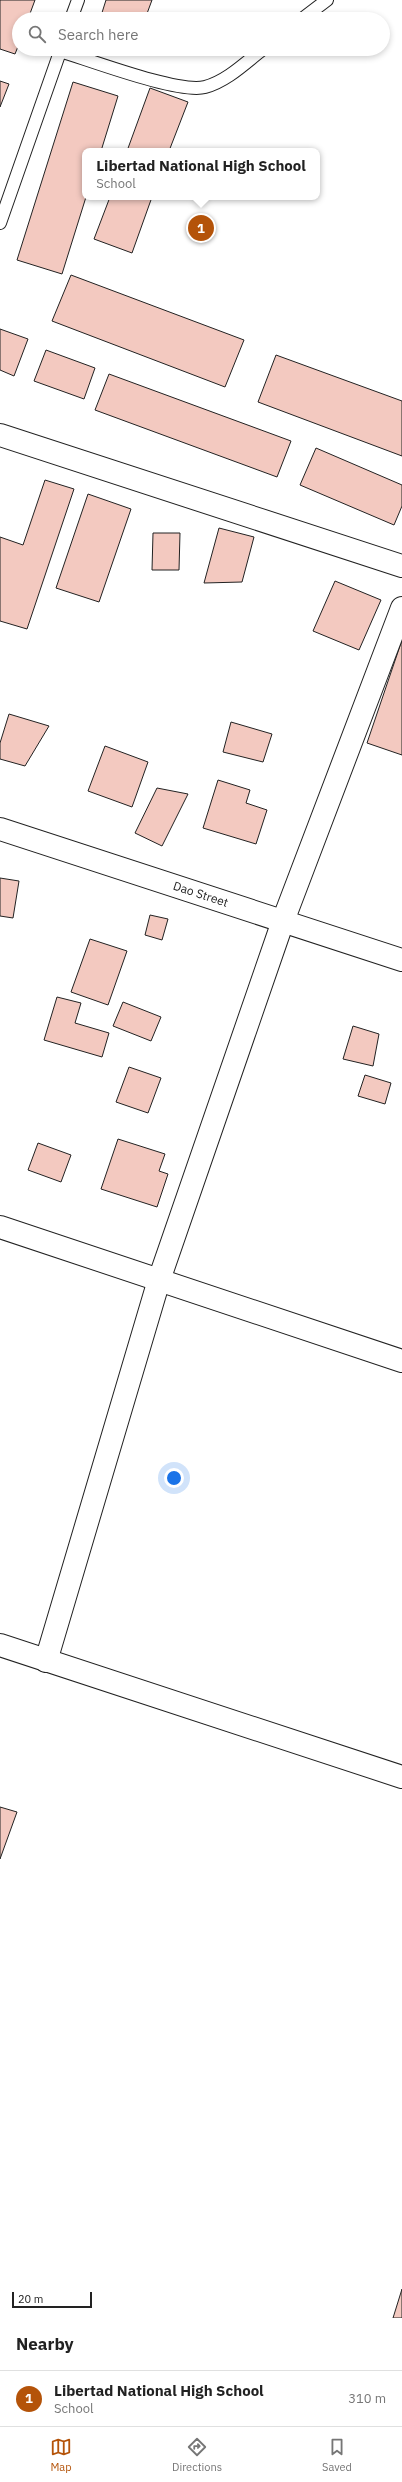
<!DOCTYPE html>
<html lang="en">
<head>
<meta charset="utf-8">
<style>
	body { margin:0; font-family:"IBM Plex Sans",sans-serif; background:#f2f2f2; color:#222 }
	.scale { position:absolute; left:12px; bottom:10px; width:80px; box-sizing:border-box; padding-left:4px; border:2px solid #222; border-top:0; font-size:11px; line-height:14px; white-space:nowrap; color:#222; -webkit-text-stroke:3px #fff; paint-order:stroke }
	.you { position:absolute; left:174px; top:1478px; width:14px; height:14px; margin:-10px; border:3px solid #fff; border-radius:50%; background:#1a73e8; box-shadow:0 0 0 6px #1a73e833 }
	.badge { display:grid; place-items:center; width:26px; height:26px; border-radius:50%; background:#b45309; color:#fff; font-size:13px; font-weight:700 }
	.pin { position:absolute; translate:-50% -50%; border:2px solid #fff; box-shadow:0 1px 4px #0006 }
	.popup { position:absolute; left:82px; top:148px; width:238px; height:52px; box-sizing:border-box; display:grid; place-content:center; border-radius:8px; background:#fff; filter:drop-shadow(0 1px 3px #0005); font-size:13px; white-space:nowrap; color:#767676 }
	.popup b { font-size:15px; color:#222 }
	.popup::after { content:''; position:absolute; left:50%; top:100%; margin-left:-8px; border:8px solid transparent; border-top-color:#fff }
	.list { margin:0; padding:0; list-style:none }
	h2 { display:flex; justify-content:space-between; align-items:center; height:52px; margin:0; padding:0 16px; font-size:17px }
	h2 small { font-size:13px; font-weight:400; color:#767676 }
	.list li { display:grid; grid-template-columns:26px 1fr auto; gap:12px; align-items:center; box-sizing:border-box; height:56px; padding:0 16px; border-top:1px solid #e0e0e0 }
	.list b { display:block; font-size:15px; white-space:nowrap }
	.list p { margin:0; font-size:13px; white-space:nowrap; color:#767676 }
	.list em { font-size:13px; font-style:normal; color:#767676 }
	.icon { flex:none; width:22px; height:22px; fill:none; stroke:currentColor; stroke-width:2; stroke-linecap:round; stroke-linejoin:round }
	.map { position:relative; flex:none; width:402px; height:2318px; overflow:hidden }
	.search { position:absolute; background:#fff; box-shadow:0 2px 6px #0003; left:12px; right:12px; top:12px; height:44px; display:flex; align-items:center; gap:10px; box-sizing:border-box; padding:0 14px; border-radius:22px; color:#767676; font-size:15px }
	.sheet { height:108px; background:#fff }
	nav { display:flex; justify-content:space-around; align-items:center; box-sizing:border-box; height:56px; border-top:1px solid #e0e0e0; background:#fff; font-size:11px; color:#767676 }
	nav a { display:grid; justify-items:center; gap:2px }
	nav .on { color:#b45309 }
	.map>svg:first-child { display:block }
	.building { fill:#f3c9c0; stroke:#222 }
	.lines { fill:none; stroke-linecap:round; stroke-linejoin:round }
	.lane-casing { stroke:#222; stroke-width:14 }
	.street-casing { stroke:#222; stroke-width:24 }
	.lane { stroke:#fff; stroke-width:12 }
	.street { stroke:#fff; stroke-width:22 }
	.labels { text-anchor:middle; stroke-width:3; stroke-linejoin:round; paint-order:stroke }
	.street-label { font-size:12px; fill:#222; stroke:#fff }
</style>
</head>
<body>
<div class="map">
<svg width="402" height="2318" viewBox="0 0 402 2318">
	<rect width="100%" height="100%" fill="#fff"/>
	<path class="building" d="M 0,0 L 35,0 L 28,19 L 19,19 L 19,44 L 15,54 L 0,49 Z
		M 106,0 L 152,0 L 145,19 L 100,19 Z
		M 121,49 L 135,49 L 133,53 Z
		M 0,81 L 9,84 L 0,107 Z
		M 73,82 L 118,96 L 101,151 L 85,151 L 86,197 L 62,274 L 17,260 Z
		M 150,88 L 188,102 L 169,151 L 127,151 Z
		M 110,197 L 152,197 L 132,253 L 94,239 Z
		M 71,275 L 244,340 L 225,387 L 52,321 Z
		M 0,329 L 28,339 L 14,376 L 0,370 Z
		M 46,350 L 95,368 L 84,399 L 34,381 Z
		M 276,355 L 402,401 L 402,456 L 258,402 Z
		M 109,374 L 291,441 L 277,477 L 95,410 Z
		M 316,448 L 402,485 L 402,506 L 394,525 L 300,485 Z
		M 45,480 L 74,489 L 27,629 L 0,621 L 0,537 L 23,545 Z
		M 88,494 L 131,509 L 99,602 L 56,588 Z
		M 219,528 L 254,537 L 242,582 L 204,583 Z
		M 153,533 L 180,533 L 179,570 L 152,570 Z
		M 335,581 L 381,600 L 359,650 L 313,631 Z
		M 402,640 L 402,755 L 367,743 Z
		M 9,714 L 49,726 L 25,766 L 0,759 L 0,743 Z
		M 231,722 L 272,734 L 263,762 L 223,752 Z
		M 105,746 L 148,762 L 132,807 L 88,791 Z
		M 218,780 L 250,790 L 246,803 L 267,810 L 256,844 L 203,828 Z
		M 157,788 L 188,794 L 162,846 L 135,833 Z
		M 0,878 L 19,881 L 13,918 L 0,916 Z
		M 150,915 L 168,919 L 162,940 L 145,935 Z
		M 90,939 L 127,951 L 108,1005 L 71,992 Z
		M 57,997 L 81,1003 L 75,1023 L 109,1033 L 102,1057 L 44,1040 Z
		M 123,1002 L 161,1017 L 151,1041 L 113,1026 Z
		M 353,1026 L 379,1034 L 373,1066 L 343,1059 Z
		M 129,1067 L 161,1078 L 148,1113 L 116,1102 Z
		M 365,1075 L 391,1083 L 385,1104 L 358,1096 Z
		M 118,1139 L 165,1154 L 159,1171 L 168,1174 L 157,1207 L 101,1189 Z
		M 38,1143 L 71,1155 L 61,1182 L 28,1170 Z
		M 0,1807 L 17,1812 L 0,1859 Z
		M 402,2289 L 402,2318 L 393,2318 Z"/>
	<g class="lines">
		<g class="lane-casing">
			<path id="lane" d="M 71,19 L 78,0
				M 302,19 L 327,0
				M 60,51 C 90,60 179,94 205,87 C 227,81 245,63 263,49
				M 0,223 L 61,49"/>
		</g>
		<g class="street-casing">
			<g id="street">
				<path d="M 0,435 L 402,566"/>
				<path id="s1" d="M 0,829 L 402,960"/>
				<path d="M 0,1227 L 402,1361"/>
				<path d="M 0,1645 L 402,1777"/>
				<path d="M 46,1661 L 159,1280 L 283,921 L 402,608"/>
			</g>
		</g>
		<use href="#lane" class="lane"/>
		<use href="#street" class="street"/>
	</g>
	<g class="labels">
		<g class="street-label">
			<text dy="4" stroke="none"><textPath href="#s1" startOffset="211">Dao Street</textPath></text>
		</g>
	</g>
</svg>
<div class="scale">20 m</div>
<div class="you"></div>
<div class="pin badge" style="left:201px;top:228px">1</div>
<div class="popup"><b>Libertad National High School</b>School</div>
<div class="search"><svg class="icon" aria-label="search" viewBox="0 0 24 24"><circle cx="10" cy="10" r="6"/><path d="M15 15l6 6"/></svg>Search here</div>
</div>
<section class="sheet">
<h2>Nearby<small></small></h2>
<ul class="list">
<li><span class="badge">1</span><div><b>Libertad National High School</b><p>School</p></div><em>310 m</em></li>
</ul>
</section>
<nav>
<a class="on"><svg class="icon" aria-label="map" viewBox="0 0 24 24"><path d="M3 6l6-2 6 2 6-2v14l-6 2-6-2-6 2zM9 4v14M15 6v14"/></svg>Map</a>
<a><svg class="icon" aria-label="directions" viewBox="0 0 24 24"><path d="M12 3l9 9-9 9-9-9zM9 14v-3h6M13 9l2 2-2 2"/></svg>Directions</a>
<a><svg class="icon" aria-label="saved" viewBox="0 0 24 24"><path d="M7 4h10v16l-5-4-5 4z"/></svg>Saved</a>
</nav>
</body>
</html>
